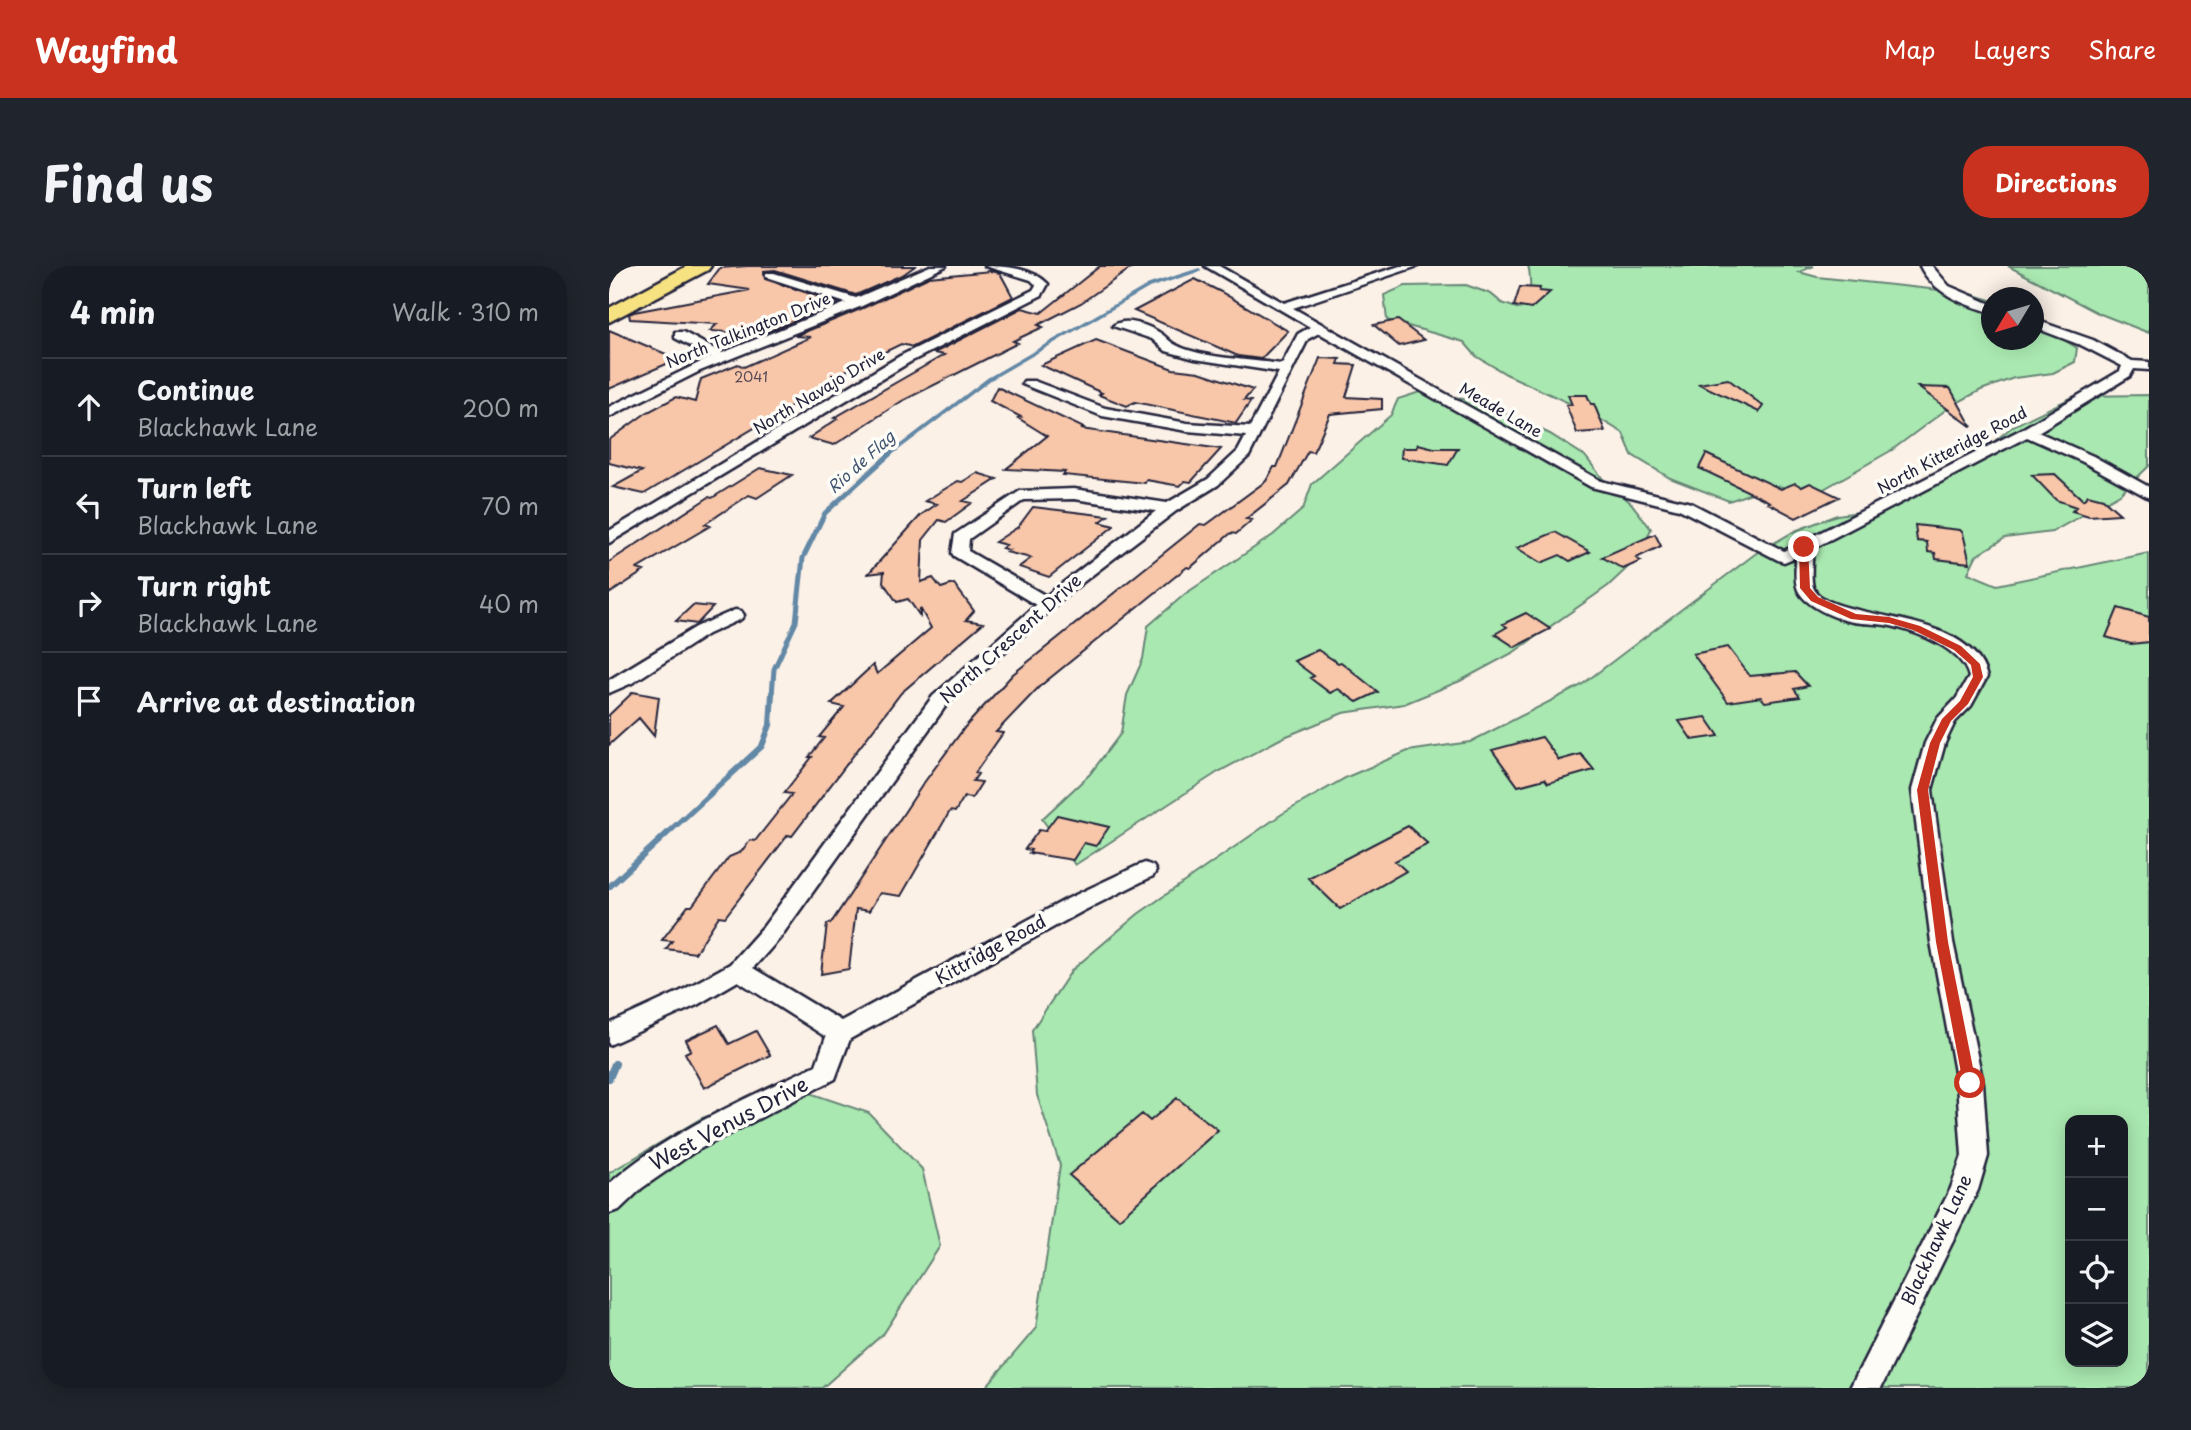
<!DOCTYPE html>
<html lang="en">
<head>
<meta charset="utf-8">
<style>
	body { margin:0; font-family:"Playpen Sans",sans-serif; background:#20242c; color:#f1f3f6 }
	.controls { position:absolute; right:21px; bottom:21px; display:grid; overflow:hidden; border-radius:14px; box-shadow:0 4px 18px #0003 }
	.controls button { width:63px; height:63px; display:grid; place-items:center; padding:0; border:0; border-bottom:2px solid #363941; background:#171b24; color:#f1f3f6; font:35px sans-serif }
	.compass { position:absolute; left:1372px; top:21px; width:63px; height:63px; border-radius:50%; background:#171b24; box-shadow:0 4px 18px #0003; rotate:232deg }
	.stop { position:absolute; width:21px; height:21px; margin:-16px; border:5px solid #c8321e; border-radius:50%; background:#fff }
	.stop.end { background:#c8321e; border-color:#fff; box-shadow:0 2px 7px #0008 }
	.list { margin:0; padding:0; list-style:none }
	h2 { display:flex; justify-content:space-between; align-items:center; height:91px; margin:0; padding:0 28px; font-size:30px }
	h2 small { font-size:23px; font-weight:400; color:#9ea1a6 }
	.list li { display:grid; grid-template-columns:46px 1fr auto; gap:21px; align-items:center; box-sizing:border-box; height:98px; padding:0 28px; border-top:2px solid #363941 }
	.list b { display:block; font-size:26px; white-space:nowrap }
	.list p { margin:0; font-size:23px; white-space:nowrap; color:#9ea1a6 }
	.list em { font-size:23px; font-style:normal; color:#9ea1a6 }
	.icon { flex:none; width:38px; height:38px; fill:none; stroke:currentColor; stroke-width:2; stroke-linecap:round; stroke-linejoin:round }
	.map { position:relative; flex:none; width:1540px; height:1122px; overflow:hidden; border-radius:28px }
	header { display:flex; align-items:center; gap:42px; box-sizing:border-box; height:98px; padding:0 35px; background:#c8321e; color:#fff }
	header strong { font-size:33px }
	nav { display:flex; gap:38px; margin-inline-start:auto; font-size:24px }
	.intro { display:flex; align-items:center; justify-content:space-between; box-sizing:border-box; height:168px; padding:0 42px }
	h1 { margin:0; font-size:49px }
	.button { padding:18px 32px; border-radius:28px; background:#c8321e; color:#fff; font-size:24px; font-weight:700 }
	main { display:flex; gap:42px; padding:0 42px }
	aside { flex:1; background:#171b24; border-radius:28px; box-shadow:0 4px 18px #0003 }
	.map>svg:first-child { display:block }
	.green { fill:#a9e8b0; stroke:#668576; stroke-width:2; fill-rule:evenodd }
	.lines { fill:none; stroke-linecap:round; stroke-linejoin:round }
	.stream-far3 { stroke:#6288a6; stroke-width:3.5 }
	.stream-far2 { stroke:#6288a6; stroke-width:5 }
	.stream-far1 { stroke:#6288a6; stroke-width:6 }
	.stream { stroke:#6288a6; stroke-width:8 }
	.building { fill:#f8c6a9; stroke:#22223b; stroke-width:2 }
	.minor-casing { stroke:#22223b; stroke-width:5 }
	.primary-casing { stroke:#22223b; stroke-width:5 }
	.minor { fill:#fdfcf7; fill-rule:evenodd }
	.primary { fill:#f6e281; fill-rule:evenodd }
	.route { fill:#c8321e }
	.labels { text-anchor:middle; stroke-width:7; stroke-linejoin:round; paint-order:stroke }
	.number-label { font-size:14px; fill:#584b56 }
	.far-street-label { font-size:16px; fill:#22223b; stroke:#fdfcf7 }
	.far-water-label { font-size:16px; font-style:italic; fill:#425571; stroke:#fdfcf7 }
	.street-label { font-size:18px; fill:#22223b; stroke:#fdfcf7 }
	.near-street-label { font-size:21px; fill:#22223b; stroke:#fdfcf7 }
</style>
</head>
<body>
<header>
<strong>Wayfind</strong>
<nav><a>Map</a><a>Layers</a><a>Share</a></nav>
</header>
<div class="intro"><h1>Find us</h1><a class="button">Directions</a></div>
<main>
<aside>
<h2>4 min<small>Walk · 310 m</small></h2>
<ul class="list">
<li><svg class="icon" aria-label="ahead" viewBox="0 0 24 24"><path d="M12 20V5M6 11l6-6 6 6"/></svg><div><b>Continue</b><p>Blackhawk Lane</p></div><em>200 m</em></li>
<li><svg class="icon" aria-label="left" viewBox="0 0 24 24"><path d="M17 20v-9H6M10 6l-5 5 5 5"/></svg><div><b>Turn left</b><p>Blackhawk Lane</p></div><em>70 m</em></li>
<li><svg class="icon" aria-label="right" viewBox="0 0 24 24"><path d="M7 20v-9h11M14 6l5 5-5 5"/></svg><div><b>Turn right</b><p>Blackhawk Lane</p></div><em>40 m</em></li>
<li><svg class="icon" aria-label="arrive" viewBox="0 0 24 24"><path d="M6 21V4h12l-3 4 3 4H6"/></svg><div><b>Arrive at destination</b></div></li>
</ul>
</aside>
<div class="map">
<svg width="1540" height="1122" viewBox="0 0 1540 1122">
	<rect width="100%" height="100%" fill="#fcf1e7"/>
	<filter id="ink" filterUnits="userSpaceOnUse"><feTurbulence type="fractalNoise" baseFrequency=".0143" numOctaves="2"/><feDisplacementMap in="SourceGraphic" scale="14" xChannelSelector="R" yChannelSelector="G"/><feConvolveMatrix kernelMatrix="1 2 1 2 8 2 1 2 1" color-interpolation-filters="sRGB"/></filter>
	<g filter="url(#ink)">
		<path class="green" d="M 919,0 L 1205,0 L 1190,6 L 1208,11 L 1359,27 L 1382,34 L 1382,74 L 1424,74 L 1425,55 L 1468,82 L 1466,96 L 1444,107 L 1405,112 L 1372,124 L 1342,140 L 1283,184 L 1213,224 L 1162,220 L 1120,235 L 1061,212 L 1023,189 L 1014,167 L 979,146 L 897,108 L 867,90 L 855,76 L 778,54 L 775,29 L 796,20 L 857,19 L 882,28 L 893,37 L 910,43 L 924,36 C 919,23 923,12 919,0 Z
			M 1399,0 L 1540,0 L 1540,67 L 1489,47 Z
			M 814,125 L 851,132 L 899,148 L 941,168 L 976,190 L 994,213 L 1022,237 L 1042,263 L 1031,290 L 999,320 L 905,386 L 851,415 L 795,438 L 734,447 L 673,472 L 609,506 L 466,599 L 433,553 L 481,508 L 512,467 L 518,429 L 534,393 L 539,360 L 576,328 L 664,269 L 694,243 L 703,218 L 782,149 L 789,133 Z
			M 1540,129 L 1540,200 L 1511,228 L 1443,266 L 1396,272 L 1367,290 L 1359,307 L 1388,319 L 1540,287 L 1540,1122 L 376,1122 L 427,1062 L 451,899 L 428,829 L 423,764 L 463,704 L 529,648 L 673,548 L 738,511 L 799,485 L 861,476 L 971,420 L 1146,288 L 1186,265 L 1228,249 L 1274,243 L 1313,227 L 1347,207 L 1404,160 L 1466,130 ZM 1461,854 L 1514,854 L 1514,1096 L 1461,1096 Z
			M 186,822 L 260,847 L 313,903 L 331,980 L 275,1067 L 213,1122 L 0,1122 L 0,907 L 93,852 Z"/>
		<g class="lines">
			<path class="stream-far3" d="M 280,189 L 380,113 L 540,20 L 590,4"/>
			<path class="stream-far2" d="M 163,429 L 165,403 L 187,356 L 194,292 L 216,247 L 282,187"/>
			<path class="stream-far1" d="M 0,621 L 153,480 L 161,459 L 163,427"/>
			<path class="stream" d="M 0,812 L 6,798"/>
		</g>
		<path class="building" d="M 138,0 L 306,0 L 295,8 L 247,29 L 166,4 L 155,5 L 156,13 L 229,37 L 153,68 L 101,65 L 108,58 L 21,53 L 20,48 L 25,46 L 141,24 L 99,18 L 111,2 Z
			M 491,0 L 525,0 L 472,37 L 429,59 L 434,61 L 404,75 L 409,77 L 293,135 L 225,179 L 200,172 L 228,153 L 225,152 L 335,89 L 325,87 L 413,42 L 432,47 Z
			M 382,5 L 391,7 L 404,31 L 304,81 L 292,78 L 234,106 L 237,107 L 35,228 L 4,221 L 33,205 L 0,197 L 0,174 L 37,147 L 67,131 L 86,136 L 92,113 L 129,98 L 135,101 L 202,71 L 186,70 L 254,42 L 320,11 Z
			M 586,13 L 612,26 L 679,65 L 652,93 L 629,90 L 525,45 Z
			M 911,21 L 931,22 L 930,25 L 941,26 L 922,43 L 905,40 Z
			M 789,54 L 815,74 L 790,80 L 765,59 Z
			M 0,64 L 69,93 L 0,123 Z
			M 487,74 L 564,103 L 590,106 L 644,124 L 635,134 L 642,135 L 627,157 L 526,136 L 518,140 L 490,129 L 493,127 L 432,99 Z
			M 711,92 L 731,93 L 729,98 L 747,99 L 737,131 L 773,133 L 773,143 L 721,148 L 708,178 L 704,186 L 699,185 L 680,219 L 637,253 L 643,254 L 627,268 L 622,267 L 581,302 L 578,301 L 430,421 L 387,466 L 394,467 L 366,507 L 369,508 L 364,515 L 373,516 L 363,532 L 355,531 L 346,546 L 341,545 L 292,630 L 271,627 L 260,645 L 247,643 L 240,703 L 212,708 L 218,658 L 222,657 L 314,518 L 356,461 L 404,408 L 591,258 L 597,259 L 657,215 L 665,201 L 668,201 Z
			M 1119,113 L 1154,140 L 1150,146 L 1090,118 Z
			M 388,121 L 475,162 L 472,163 L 612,183 L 582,216 L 576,215 L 571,220 L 537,214 L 536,217 L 454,209 L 456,206 L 397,203 L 438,170 L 409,152 L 412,151 L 381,135 Z
			M 1309,121 L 1341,122 L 1363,161 Z
			M 959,129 L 978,129 L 982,138 L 985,138 L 996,165 L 968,167 L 957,139 L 963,139 Z
			M 809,178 L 825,182 L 849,182 L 839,199 L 792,192 L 793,182 L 807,182 Z
			M 1097,188 L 1172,223 L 1186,217 L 1193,221 L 1201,217 L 1230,231 L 1187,252 L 1159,237 L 1161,236 L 1090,202 Z
			M 151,202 L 183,209 L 148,232 L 140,229 L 96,258 L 101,260 L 28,303 L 35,305 L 0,328 L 0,296 L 100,231 L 103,232 Z
			M 368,207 L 388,213 L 354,235 L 363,237 L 337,256 L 330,254 L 314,274 L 312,316 L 324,312 L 332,322 L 345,318 L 365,345 L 357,354 L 374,357 L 292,427 L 183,570 L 179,569 L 116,651 L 110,650 L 86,687 L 57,683 L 63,675 L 53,674 L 79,640 L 83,640 L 120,591 L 132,586 L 141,574 L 146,575 L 183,528 L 175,527 L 203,491 L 200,491 L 215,472 L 210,471 L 235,441 L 222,438 L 264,399 L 268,408 L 322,362 L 311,342 L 311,350 L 299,333 L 288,336 L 274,316 L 275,306 L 259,308 L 312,249 L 328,238 L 316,235 L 349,215 L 353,216 Z
			M 1446,208 L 1474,234 L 1479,229 L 1494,233 L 1511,248 L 1480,250 L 1463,245 L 1467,241 L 1447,234 L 1423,209 Z
			M 424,241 L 499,250 L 491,256 L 505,260 L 440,311 L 410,301 L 422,292 L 397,286 L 400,284 L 393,282 L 397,279 L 386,276 L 409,261 Z
			M 1306,259 L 1351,264 L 1354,267 L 1361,297 L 1327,293 L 1326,287 L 1319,286 L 1318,276 L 1308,275 Z
			M 946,266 L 981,286 L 961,295 L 951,289 L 932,297 L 908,282 Z
			M 1046,268 L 1052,280 L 1027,292 L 1032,295 L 1014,303 L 993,291 Z
			M 84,339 L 104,341 L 88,358 L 67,355 Z
			M 1509,342 L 1540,351 L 1540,376 L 1522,378 L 1497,371 Z
			M 917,347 L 941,363 L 906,381 L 886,368 L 898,361 L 894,358 Z
			M 1119,381 L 1141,410 L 1186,406 L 1199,420 L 1185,423 L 1191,431 L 1156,436 L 1152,431 L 1119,436 L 1084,388 Z
			M 709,384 L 729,397 L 732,396 L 769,426 L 748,436 L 729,423 L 721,427 L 701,412 L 705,410 L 685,395 Z
			M 24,426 L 50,431 L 45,470 L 30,452 L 0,479 L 0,449 Z
			M 1097,451 L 1110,470 L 1083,474 L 1070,455 Z
			M 933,471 L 950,494 L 972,488 L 985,504 L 939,517 L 936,513 L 909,520 L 883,484 Z
			M 448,549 L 500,561 L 487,580 L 475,577 L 464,594 L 420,587 L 422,584 L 416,583 L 430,564 L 436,565 Z
			M 799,560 L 819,578 L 786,595 L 797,605 L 731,643 L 699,612 Z
			M 109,759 L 120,778 L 147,765 L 161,789 L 95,822 L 76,787 L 82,784 L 77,774 Z
			M 568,832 L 609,864 L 510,953 L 460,909 L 533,848 L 541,855 Z"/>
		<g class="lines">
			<g class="minor-casing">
				<path id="minor" d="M 321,0 L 337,0 L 253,40 L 91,105 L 0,151 L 0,141 L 102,91 L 66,72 L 66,66 L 74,66 L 113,87 L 237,37 L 157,11 L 157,7 L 165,7 L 247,32 Z
					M 376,0 C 397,0 424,2 439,18 L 433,29 L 301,96 L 0,277 L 0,265 L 291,90 L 424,24 L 427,19 L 422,14 Z
					M 596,0 L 610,0 L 675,37 L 791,0 L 809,0 L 684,42 L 992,215 L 1082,237 L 1175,285 L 1413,163 L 1511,105 L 1513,100 L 1474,80 L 1424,61 L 1424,53 L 1484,74 L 1523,95 L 1540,96 L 1540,104 L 1525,103 L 1521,110 L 1429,166 L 1484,190 L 1540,221 L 1540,232 L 1474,196 L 1418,171 L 1203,283 C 1204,294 1201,311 1204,321 C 1217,357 1361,340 1378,411 L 1362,440 L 1346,456 L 1336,477 L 1323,524 L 1344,676 L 1374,817 L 1379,890 L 1369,924 L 1272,1122 L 1241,1122 L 1342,922 L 1353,890 L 1348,817 L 1322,676 L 1303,524 L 1316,477 L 1328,453 L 1347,433 L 1360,411 C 1353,382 1308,366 1282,360 C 1269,357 1256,358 1244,356 C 1227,353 1196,340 1189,324 C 1185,315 1187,301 1187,291 L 1175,296 L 1169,294 L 1070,243 L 982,221 L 710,67 L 699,73 L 640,190 L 609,219 L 567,245 L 465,323 L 338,438 L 171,672 L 144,702 L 232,755 L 458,633 L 528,600 L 536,597 L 544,600 L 547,605 L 544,610 L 474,645 L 241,773 L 226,813 L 85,886 L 33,922 L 10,944 L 0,947 L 0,918 C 60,865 135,834 207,799 L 217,771 L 129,715 L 88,739 L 0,779 L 0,758 L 72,725 L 121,698 L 155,660 L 324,430 L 427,339 L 345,290 L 343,287 L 346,268 L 411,225 L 465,223 L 558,237 L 599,213 L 629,185 L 637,170 L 578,165 L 493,150 L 413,118 L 415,115 L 425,115 L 496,142 L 578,157 L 641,161 L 670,106 L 586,93 L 557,85 L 543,73 L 504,60 C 516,50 542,60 554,69 C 558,72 562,77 567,79 C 590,92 646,94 673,98 L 689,68 L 701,61 ZM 465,233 L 547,245 L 437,330 L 359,285 L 360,273 L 415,234 Z
					M 1311,0 L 1323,0 L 1340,20 L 1382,38 L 1382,46 C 1355,39 1324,27 1311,0 Z
					M 126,344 L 132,345 L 135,349 L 132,353 L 99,368 L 23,417 L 0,427 L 0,414 L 87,361 Z"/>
			</g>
			<g class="primary-casing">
				<path id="primary" d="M 78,0 L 102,0 L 99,4 L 0,56 L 0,42 Z"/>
			</g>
			<use href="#minor" class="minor"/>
			<use href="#primary" class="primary"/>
		</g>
	</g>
	<path class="route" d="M 1195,278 L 1199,281 L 1201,322 L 1209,331 L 1247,348 L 1280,351 L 1311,360 L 1352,380 L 1371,398 L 1374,411 L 1359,438 L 1342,455 L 1331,477 L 1319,524 L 1339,676 L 1367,817 L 1361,823 L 1354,817 L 1327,676 L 1308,524 L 1321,477 L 1333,453 L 1351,435 L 1364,411 L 1362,399 L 1345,384 L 1304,364 L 1280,357 L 1242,353 L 1202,335 L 1191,322 L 1190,281 Z"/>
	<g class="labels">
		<g class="number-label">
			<text x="142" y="116">2041</text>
		</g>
		<g class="far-street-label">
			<text transform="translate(139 64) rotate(-22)" y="6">North Talkington Drive</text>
			<text transform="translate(210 125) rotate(-31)" y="6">North Navajo Drive</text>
			<text transform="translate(892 144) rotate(30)" y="6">Meade Lane</text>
			<text transform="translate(1343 184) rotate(-28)" y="6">North Kitteridge Road</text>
		</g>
		<g class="far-water-label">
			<text transform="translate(252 196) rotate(-42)" y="6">Rio de Flag</text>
		</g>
		<g class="street-label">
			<text transform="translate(402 373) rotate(-42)" y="6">North Crescent Drive</text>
			<text transform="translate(382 684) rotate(-29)" y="6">Kittridge Road</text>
			<text transform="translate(1328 974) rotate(-65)" y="6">Blackhawk Lane</text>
		</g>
		<g class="near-street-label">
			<text transform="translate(120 858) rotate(-28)" y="7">West Venus Drive</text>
		</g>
	</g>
</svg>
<div class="controls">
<button>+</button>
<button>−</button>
<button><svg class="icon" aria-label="locate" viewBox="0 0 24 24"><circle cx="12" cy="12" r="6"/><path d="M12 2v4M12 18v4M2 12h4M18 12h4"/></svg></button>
<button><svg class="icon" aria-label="layers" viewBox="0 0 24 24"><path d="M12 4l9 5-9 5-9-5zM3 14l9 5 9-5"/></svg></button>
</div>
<svg class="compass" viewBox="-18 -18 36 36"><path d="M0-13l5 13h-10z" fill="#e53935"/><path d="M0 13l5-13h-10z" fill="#9ea1a6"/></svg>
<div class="stop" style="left:1361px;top:817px"></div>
<div class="stop end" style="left:1195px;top:281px"></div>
</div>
</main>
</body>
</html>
